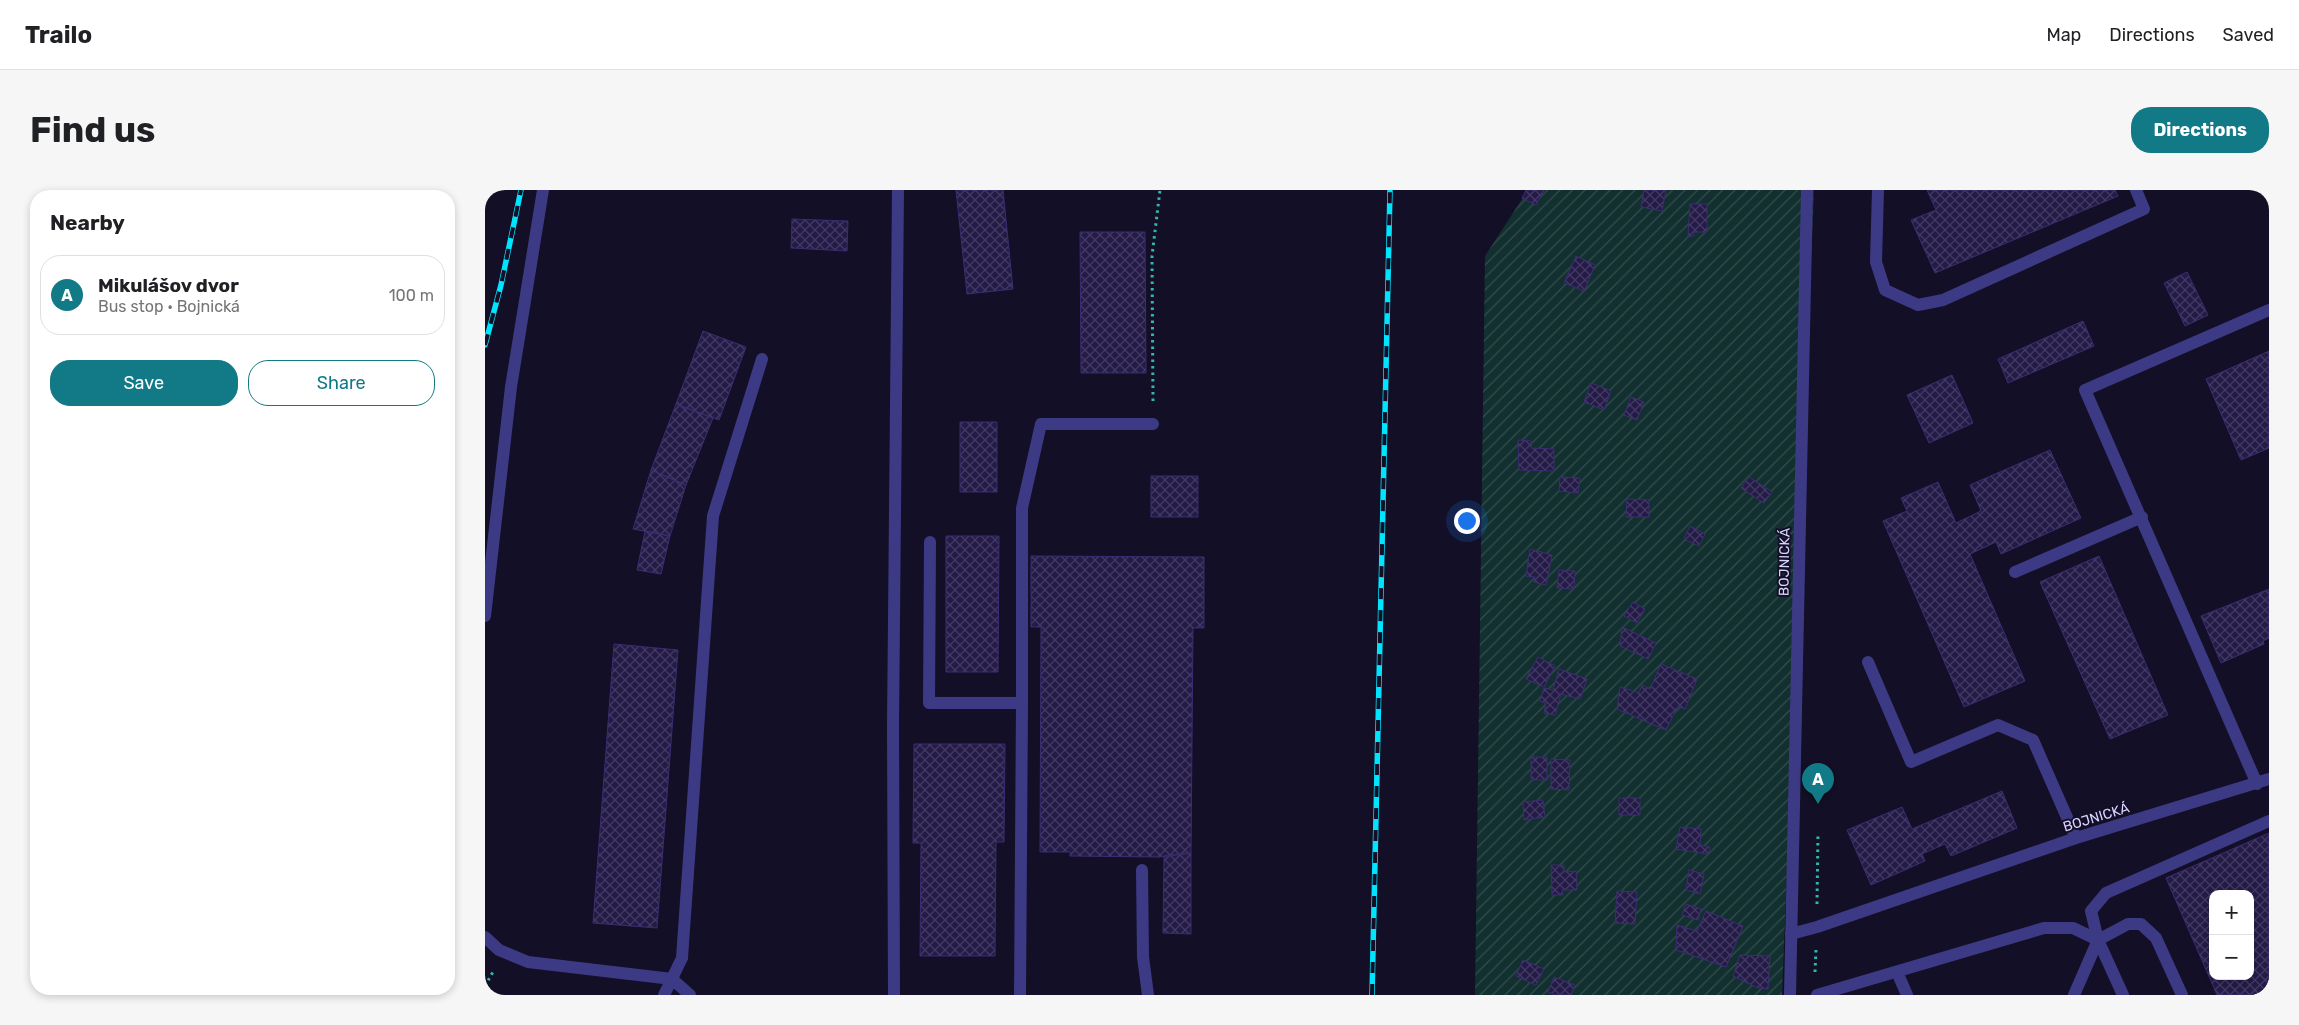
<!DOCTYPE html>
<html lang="en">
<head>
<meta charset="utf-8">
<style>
	body { margin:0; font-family:Rubik,sans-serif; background:#f6f6f6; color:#202124 }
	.controls { position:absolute; right:15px; bottom:15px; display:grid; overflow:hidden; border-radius:10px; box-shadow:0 2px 8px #0003 }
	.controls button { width:45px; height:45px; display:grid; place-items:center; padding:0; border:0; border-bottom:1px solid #e0e0e0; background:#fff; color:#202124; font:25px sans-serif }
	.you { position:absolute; left:981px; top:330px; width:18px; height:18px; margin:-12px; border:4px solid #fff; border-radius:50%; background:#1a73e8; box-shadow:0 0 0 8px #1a73e833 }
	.badge { display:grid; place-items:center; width:32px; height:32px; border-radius:50%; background:#127987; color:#fff; font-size:16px; font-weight:700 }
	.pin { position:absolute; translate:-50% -41px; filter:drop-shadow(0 1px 2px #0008) }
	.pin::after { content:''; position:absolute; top:26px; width:18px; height:15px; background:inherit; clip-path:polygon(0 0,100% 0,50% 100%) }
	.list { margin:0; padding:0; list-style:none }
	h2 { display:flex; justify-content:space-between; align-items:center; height:65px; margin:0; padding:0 20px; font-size:21px }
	h2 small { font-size:16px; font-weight:400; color:#757577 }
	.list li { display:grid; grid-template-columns:32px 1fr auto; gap:15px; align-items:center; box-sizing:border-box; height:80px; margin:0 10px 10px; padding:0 10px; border:1px solid #e0e0e0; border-radius:20px }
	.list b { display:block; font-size:19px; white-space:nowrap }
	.list p { margin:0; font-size:16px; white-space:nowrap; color:#757577 }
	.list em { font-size:16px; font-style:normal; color:#757577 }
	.actions { display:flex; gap:10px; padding:15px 20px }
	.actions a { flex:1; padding:11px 0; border:1px solid #127987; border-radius:20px; text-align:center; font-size:18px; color:#127987 }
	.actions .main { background:#127987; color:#fff }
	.map { position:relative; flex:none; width:1784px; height:805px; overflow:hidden; border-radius:20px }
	header { display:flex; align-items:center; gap:30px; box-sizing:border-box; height:70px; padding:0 25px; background:#fff; border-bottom:1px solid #e0e0e0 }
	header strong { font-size:24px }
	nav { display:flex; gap:28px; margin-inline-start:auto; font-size:18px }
	.intro { display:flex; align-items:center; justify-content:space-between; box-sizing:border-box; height:120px; padding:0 30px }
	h1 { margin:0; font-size:35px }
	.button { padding:12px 22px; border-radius:20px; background:#127987; color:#fff; font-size:18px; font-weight:700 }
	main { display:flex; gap:30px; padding:0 30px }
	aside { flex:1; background:#fff; border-radius:20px; box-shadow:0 2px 8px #0003 }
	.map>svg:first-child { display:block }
	.garden { fill:url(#garden-furrows) }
	.building { fill:url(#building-cross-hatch); stroke:#3b2d73; fill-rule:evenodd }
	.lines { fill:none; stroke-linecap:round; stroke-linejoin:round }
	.path { stroke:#2fb8b0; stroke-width:3; stroke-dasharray:2.5 4; stroke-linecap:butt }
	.lane { stroke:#3d3a85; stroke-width:12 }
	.street { stroke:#3d3a85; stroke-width:12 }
	.rail-casing { stroke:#00e5ff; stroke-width:5.5 }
	.rail { stroke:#130f26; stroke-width:4; stroke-dasharray:11; stroke-linecap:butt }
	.labels { text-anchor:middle; stroke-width:4; stroke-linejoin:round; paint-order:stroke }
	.street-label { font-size:14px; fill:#d9d4ff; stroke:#130f26 }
</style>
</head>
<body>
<header>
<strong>Trailo</strong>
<nav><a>Map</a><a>Directions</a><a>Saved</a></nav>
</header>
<div class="intro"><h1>Find us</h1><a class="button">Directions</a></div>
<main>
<aside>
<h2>Nearby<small></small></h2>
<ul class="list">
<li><span class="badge">A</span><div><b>Mikulášov dvor</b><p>Bus stop · Bojnická</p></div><em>100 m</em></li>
</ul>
<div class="actions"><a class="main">Save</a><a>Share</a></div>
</aside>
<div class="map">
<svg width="1784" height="805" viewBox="0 0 1784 805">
	<defs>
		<pattern id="garden-furrows" width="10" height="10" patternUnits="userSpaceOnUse" patternTransform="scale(1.25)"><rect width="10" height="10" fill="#12302f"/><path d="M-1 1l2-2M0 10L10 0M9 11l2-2" fill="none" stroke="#344d4e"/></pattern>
		<pattern id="building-cross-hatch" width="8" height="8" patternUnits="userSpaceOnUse" patternTransform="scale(1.25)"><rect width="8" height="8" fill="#241b47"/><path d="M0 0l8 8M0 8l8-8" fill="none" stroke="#433b63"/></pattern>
	</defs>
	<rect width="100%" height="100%" fill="#130f26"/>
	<path class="garden" d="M 1043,0 L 1329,0 L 1297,805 L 990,805 L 1000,66 Z"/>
	<path class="building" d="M 471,0 L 518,0 L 528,99 L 482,104 Z
		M 1041,0 L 1059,0 L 1051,15 L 1037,8 Z
		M 1159,0 L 1181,0 L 1177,21 L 1156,17 Z
		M 1442,0 L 1630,0 L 1633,6 L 1450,83 L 1426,30 L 1451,20 Z
		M 1205,14 L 1222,14 L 1222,42 L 1209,42 L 1209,46 L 1203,46 Z
		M 307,29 L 363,31 L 362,61 L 306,58 Z
		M 595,42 L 660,42 L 661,183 L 596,183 Z
		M 1091,66 L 1110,75 L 1099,101 L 1079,93 Z
		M 1702,82 L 1723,125 L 1700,136 L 1679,93 Z
		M 1598,131 L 1609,156 L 1523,193 L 1513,169 Z
		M 218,141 L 261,157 L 234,230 L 191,214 Z
		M 1784,161 L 1784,258 L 1756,270 L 1721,189 Z
		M 1467,185 L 1488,233 L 1444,253 L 1422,205 Z
		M 1106,193 L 1126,201 L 1119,220 L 1099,212 Z
		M 1146,207 L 1159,212 L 1152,230 L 1139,225 Z
		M 191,214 L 228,228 L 201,295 L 166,280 Z
		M 475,232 L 512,232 L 512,302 L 475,302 Z
		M 1033,250 L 1046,251 L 1046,258 L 1069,259 L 1069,281 L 1034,280 Z
		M 1565,260 L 1596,328 L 1516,364 L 1511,352 L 1485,364 L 1540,491 L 1479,517 L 1398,331 L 1422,321 L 1416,308 L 1453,292 L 1471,333 L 1496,321 L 1485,295 Z
		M 166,280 L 201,295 L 185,346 L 148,339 Z
		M 666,286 L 713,286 L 713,327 L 666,327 Z
		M 1075,287 L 1095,288 L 1093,303 L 1074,301 Z
		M 1264,287 L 1287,302 L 1279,313 L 1256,298 Z
		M 1142,309 L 1164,310 L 1164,327 L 1141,327 Z
		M 1205,336 L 1220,344 L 1214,356 L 1199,349 Z
		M 160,341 L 185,346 L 176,384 L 152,380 Z
		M 461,346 L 514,346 L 513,482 L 461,482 Z
		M 1045,359 L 1067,365 L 1061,395 L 1049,392 L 1050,387 L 1041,386 Z
		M 546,366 L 719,367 L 719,438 L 708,438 L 706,663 L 674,667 L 585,666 L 585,662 L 555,662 L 556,437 L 546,437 Z
		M 1614,366 L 1683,525 L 1625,549 L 1555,392 Z
		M 1074,380 L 1090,381 L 1089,399 L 1072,398 Z
		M 1784,399 L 1784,448 L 1778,451 L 1779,454 L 1736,473 L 1716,426 Z
		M 1148,412 L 1160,419 L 1152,433 L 1139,426 Z
		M 1137,437 L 1171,453 L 1163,469 L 1135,456 Z
		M 129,454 L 193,460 L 172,738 L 108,733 Z
		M 1053,467 L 1070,476 L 1059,497 L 1041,489 Z
		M 1176,474 L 1212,489 L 1200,519 L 1193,516 L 1181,540 L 1132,519 L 1135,497 L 1154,503 L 1157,495 L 1165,499 Z
		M 1074,479 L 1102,489 L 1095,509 L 1076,504 L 1070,525 L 1059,523 L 1061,513 L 1055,511 L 1059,498 L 1068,500 Z
		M 429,554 L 520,554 L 519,652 L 511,652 L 510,766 L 435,766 L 436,653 L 428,653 Z
		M 1046,567 L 1062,567 L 1062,590 L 1046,590 Z
		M 1066,569 L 1085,570 L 1084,600 L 1066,599 Z
		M 1517,601 L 1532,638 L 1466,666 L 1460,654 L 1437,664 L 1440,671 L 1386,695 L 1362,640 L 1417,617 L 1427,639 Z
		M 1134,608 L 1155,608 L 1155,625 L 1134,625 Z
		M 1058,610 L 1060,627 L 1039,630 L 1038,612 Z
		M 1195,637 L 1216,639 L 1215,655 L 1225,657 L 1223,664 L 1191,659 Z
		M 1784,643 L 1784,805 L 1732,805 L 1681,688 ZM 1728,704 L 1765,704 L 1765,786 L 1728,786 Z
		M 706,663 L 706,744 L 678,743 L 679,666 Z
		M 1066,675 L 1079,675 L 1079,682 L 1091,681 L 1092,700 L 1077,700 L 1078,705 L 1067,705 Z
		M 1204,680 L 1219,684 L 1215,704 L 1201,700 Z
		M 1132,701 L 1152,702 L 1150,734 L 1130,733 Z
		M 1201,714 L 1216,719 L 1213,730 L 1197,725 Z
		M 1221,721 L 1258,736 L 1241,777 L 1191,760 L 1192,735 L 1212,741 Z
		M 1255,765 L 1285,766 L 1283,799 L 1273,798 L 1248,786 Z
		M 1038,770 L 1059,779 L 1051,795 L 1031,786 Z
		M 1069,787 L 1090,795 L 1086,805 L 1070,805 L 1063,802 Z"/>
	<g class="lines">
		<path class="path" d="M 668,211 L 667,66 L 675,0
			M 1332,714 L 1333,643
			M 1330,782 L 1331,760
			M 0,796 L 9,780"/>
		<path class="lane" d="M 1393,0 L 1391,72 L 1400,100 L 1433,115 L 1458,110 L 1659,19 L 1651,0
			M 445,352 L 444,513 L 537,513 L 535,805
			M 1530,382 L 1657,327
			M 0,426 L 26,197 L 58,0
			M 1383,472 L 1426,572 L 1513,535 L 1548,550 L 1591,648
			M 537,513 L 537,318 L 556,234 L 668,234
			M 1772,594 L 1600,200 L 1784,120
			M 657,680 L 658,767 L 663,805
			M 1306,744 L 1332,737 L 1591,648 L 1784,589
			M 0,747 L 14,760 L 43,772 L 187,789 L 205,805
			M 1412,782 L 1422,805
			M 179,805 L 197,768 L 228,326 L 277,169
			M 1332,805 L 1559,738 L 1588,738 L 1613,750
			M 1589,805 L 1613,750 L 1643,734 L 1656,734 L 1671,748 L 1697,805
			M 1638,805 L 1613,750 L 1606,721 L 1621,703 L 1784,631"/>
		<path class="street" d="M 409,805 L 408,536 L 413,0
			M 1305,805 L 1322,0"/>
		<g class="rail-casing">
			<path id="rail" d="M 0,155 L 16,95 L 36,0
				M 887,805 L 905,0"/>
		</g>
		<use href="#rail" class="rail"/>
	</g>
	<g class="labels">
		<g class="street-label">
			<text transform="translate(1299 372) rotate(-89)" y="5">BOJNICKÁ</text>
			<text transform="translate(1611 627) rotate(-17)" y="5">BOJNICKÁ</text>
		</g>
	</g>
</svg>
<div class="controls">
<button>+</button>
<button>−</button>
</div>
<div class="you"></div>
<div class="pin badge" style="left:1333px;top:614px">A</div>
</div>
</main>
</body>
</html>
